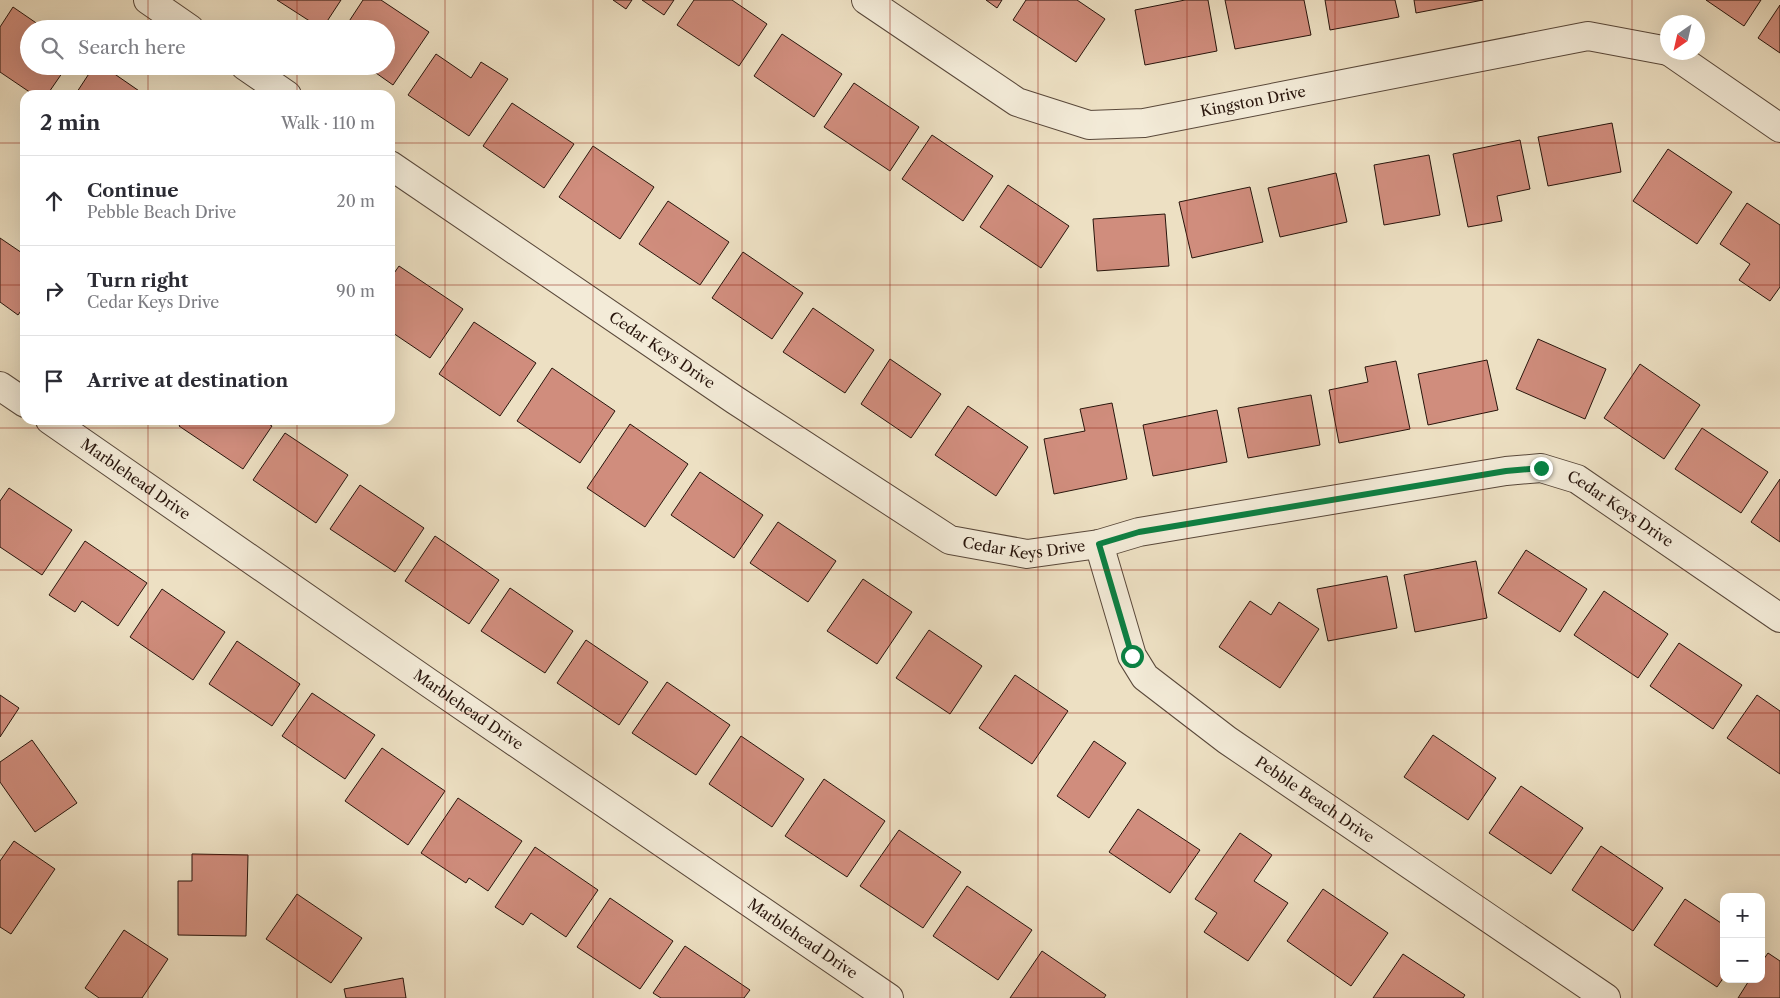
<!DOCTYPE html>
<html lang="en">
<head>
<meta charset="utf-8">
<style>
	body { margin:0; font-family:"Libre Caslon Text",serif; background:#f7f7f7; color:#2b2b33 }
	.controls { position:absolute; right:15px; bottom:15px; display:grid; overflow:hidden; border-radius:10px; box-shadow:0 5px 20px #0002 }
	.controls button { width:45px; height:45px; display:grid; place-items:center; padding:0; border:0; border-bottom:1px solid #e1e1e2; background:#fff; color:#2b2b33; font:25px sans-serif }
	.compass { position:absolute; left:1660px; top:15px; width:45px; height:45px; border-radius:50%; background:#fff; box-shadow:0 5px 20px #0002; rotate:214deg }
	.stop { position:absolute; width:15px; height:15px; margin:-11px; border:4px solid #0b8043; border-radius:50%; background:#fff }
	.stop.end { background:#0b8043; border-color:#fff; box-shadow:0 1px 5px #0008 }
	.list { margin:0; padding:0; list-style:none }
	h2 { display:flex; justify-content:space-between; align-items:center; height:65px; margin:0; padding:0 20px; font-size:21px }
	h2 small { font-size:16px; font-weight:400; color:#7c7c81 }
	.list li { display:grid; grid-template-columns:32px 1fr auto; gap:15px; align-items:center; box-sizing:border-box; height:90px; padding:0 20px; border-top:1px solid #e1e1e2 }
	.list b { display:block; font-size:19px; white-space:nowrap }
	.list p { margin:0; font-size:16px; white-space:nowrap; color:#7c7c81 }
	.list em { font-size:16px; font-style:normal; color:#7c7c81 }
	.icon { flex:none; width:28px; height:28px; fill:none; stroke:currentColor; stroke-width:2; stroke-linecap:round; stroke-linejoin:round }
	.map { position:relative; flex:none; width:1780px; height:998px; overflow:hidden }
	.search { position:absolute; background:#fff; box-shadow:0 5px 20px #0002; left:20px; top:20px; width:375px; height:55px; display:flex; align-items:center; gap:12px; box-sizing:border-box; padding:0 18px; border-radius:28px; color:#7c7c81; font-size:19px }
	.panel { position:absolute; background:#fff; box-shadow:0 5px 20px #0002; left:20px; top:90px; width:375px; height:335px; border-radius:15px }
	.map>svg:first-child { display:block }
	.building { fill:#d08d7d; stroke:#28150c }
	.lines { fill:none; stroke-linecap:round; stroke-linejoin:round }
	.street-casing { stroke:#59483a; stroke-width:30 }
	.street { stroke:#f3ebd8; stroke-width:28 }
	.route { stroke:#0b8043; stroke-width:6 }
	.grid { fill:none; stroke:#8f2418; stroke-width:1; stroke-opacity:0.55 }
	.labels { text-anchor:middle; stroke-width:4.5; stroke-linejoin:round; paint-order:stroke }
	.street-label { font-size:15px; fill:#28150c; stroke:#f3ebd8 }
</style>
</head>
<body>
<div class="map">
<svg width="1780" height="998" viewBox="0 0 1780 998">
	<rect width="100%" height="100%" fill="#ede0c3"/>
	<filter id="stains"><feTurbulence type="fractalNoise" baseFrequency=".004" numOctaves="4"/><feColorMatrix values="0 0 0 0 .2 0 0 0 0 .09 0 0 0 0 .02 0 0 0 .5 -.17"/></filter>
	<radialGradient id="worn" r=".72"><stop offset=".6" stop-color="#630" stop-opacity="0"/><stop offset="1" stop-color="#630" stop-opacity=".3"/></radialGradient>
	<path class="building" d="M 277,0 L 341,0 L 322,29 Z
		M 363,0 L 381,0 L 429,32 L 393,85 L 366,66 L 386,66 L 386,29 L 344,29 Z
		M 613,0 L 632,0 L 626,9 Z
		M 642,0 L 674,0 L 664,15 Z
		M 694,0 L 732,0 L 767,24 L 739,66 L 677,25 Z
		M 986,0 L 1002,0 L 997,8 Z
		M 1026,0 L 1077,0 L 1105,19 L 1076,62 L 1013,20 Z
		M 1185,0 L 1208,0 L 1217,51 L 1145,65 L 1135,10 Z
		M 1225,0 L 1304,0 L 1311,35 L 1235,49 Z
		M 1325,0 L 1395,0 L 1399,17 L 1330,30 Z
		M 1414,0 L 1483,0 L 1416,13 Z
		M 1706,0 L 1761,0 L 1744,26 Z
		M 1780,5 L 1780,53 L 1758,38 Z
		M 13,7 L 45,29 L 29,29 L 29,66 L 67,66 L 47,95 L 34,95 L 0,72 L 0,27 Z
		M 782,34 L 842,74 L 814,117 L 754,76 Z
		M 436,54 L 471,78 L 481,62 L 508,79 L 469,136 L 408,95 Z
		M 94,66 L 103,66 L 145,95 L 75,95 Z
		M 854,83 L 919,127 L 890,171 L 824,127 Z
		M 512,103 L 574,144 L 544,188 L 483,146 Z
		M 1612,123 L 1621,172 L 1548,186 L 1538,137 Z
		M 932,135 L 993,176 L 963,221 L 902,179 Z
		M 1520,140 L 1530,189 L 1497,196 L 1502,221 L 1468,227 L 1453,154 Z
		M 593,146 L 654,187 L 620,239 L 559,197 Z
		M 1668,149 L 1732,192 L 1697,244 L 1633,201 Z
		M 1429,155 L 1440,215 L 1384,225 L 1374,165 Z
		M 1336,173 L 1347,222 L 1280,237 L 1268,188 Z
		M 1008,185 L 1069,226 L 1041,268 L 980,227 Z
		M 1250,187 L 1263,242 L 1192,258 L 1179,202 Z
		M 668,201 L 729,242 L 700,285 L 639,244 Z
		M 1747,203 L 1780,225 L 1780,287 L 1770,301 L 1739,280 L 1750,264 L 1720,244 Z
		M 1165,214 L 1169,266 L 1097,271 L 1093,219 Z
		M 0,238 L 25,255 L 25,305 L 18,315 L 0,302 Z
		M 743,252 L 803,293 L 772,339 L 712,298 Z
		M 399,266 L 463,309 L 430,358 L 390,331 L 390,279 Z
		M 813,308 L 874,350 L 845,393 L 783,352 Z
		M 474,322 L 536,363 L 500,416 L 439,374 Z
		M 1538,339 L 1606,369 L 1585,419 L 1516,389 Z
		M 890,359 L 941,394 L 911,438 L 861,404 Z
		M 1487,360 L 1498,410 L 1428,425 L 1418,374 Z
		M 1396,361 L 1410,429 L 1339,443 L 1329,390 L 1368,382 L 1365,367 Z
		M 1640,364 L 1700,405 L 1664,459 L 1604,418 Z
		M 552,368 L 615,411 L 580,463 L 517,421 Z
		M 1311,395 L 1320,445 L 1248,458 L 1238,408 Z
		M 1112,403 L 1127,479 L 1054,494 L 1044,439 L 1085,431 L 1080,409 Z
		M 968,406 L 1028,447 L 996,496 L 935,455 Z
		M 1217,410 L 1227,462 L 1153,476 L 1143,425 Z
		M 183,420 L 262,420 L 272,426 L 243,469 L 179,426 Z
		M 630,424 L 688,464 L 645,527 L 587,488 Z
		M 1702,428 L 1768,472 L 1741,513 L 1675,469 Z
		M 285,433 L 348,475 L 316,523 L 253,480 Z
		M 700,472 L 763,515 L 734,558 L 671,515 Z
		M 1780,479 L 1780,542 L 1751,522 Z
		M 360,485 L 424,528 L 395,572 L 330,529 Z
		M 9,488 L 72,530 L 42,575 L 0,547 L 0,501 Z
		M 778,522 L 836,561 L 808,602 L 750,563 Z
		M 435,536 L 499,580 L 469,624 L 405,581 Z
		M 85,541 L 147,583 L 118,626 L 82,601 L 75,612 L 49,595 Z
		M 1526,550 L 1587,589 L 1560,632 L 1498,593 Z
		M 1476,561 L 1487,618 L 1415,632 L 1404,575 Z
		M 1387,576 L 1397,628 L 1328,641 L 1317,589 Z
		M 863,579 L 912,612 L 877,664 L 827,631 Z
		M 510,588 L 573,631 L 545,673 L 481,631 Z
		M 162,589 L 225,632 L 193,680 L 130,637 Z
		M 1604,591 L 1668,634 L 1638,678 L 1574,635 Z
		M 1250,601 L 1271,615 L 1279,602 L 1319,629 L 1280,688 L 1219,647 Z
		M 929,630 L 982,666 L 950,714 L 896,678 Z
		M 586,640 L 648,682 L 619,725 L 557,683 Z
		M 237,641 L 300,684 L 272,726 L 209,684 Z
		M 1679,643 L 1742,685 L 1713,729 L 1650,686 Z
		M 1015,675 L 1068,711 L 1032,764 L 979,728 Z
		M 667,682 L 730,725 L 696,775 L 632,733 Z
		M 312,693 L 375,735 L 345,779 L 282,736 Z
		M 0,695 L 19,708 L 0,737 Z
		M 1757,695 L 1780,711 L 1780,774 L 1727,738 Z
		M 1433,735 L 1496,778 L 1468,820 L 1404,777 Z
		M 741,736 L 804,779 L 772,827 L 709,784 Z
		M 32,740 L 77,803 L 35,832 L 0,782 L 0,762 Z
		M 1094,741 L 1126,763 L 1089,818 L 1057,796 Z
		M 382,748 L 445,791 L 408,845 L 345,801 Z
		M 824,779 L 885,821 L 847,877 L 785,836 Z
		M 1521,786 L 1583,828 L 1551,874 L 1489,833 Z
		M 458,798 L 522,841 L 488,891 L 469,878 L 466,883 L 421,853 Z
		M 1138,809 L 1200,850 L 1170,893 L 1109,852 Z
		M 899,830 L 961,872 L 923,928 L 860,886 Z
		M 1240,833 L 1272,855 L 1254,881 L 1288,903 L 1248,961 L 1204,932 L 1217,913 L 1195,899 Z
		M 14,841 L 55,869 L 11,934 L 0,927 L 0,861 Z
		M 1601,846 L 1663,888 L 1633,931 L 1572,890 Z
		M 535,847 L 598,890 L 566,937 L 531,913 L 523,925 L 495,907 Z
		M 192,854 L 248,855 L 246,936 L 178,935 L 178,881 L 192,881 Z
		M 967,886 L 1032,930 L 998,980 L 933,936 Z
		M 1323,889 L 1388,933 L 1351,986 L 1287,941 Z
		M 297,894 L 362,938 L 331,983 L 266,939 Z
		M 610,898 L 673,941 L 640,989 L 577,947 Z
		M 1685,899 L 1724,925 L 1724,977 L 1717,987 L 1654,945 Z
		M 124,930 L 168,959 L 142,998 L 99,998 L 85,988 Z
		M 685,946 L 750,990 L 744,998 L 661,998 L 653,993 Z
		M 1042,951 L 1106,995 L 1104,998 L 1010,998 Z
		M 1768,953 L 1780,961 L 1780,998 L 1738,998 L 1750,979 L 1761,979 L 1761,963 Z
		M 1403,954 L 1465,995 L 1463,998 L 1373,998 Z
		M 403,978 L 406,998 L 346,998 L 344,989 Z"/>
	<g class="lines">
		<g class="street-casing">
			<g id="street">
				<path d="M 148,0 L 190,29"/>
				<path id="s1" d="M 866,0 L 1017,102 L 1089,125 L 1144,123 L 1588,36 L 1668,51"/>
				<path d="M 1670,52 L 1780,128"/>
				<path d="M 245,66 L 287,95"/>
				<path id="s2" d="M 390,165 L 735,400 L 950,540 L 1027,554 L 1099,544 L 1139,532 L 1506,471 L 1541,468 L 1577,479 L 1780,618"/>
				<path d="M 0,386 L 25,403"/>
				<path id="s3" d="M 50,420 L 429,683 L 889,998"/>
				<path id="s4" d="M 1099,544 L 1132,656 L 1145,677 L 1227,740 L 1606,998"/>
			</g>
		</g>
		<use href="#street" class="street"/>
	</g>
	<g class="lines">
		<path class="route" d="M 1132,656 L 1099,544 L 1139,532 L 1506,471 L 1541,468"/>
	</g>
	<path class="grid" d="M 148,0 L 148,29M 297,0 L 297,29M 445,0 L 445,998M 593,0 L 593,998M 742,0 L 742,998M 890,0 L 890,998M 1038,0 L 1038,998M 1187,0 L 1187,998M 1335,0 L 1335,998M 1483,0 L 1483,998M 1632,0 L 1632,998M 148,66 L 148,95M 297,66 L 297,95M 0,143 L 25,143M 390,143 L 1780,143M 0,285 L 25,285M 390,285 L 1780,285M 148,420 L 148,998M 297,420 L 297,998M 0,428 L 1780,428M 0,570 L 1780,570M 0,713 L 1780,713M 0,855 L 1780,855"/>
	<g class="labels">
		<g class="street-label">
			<text dy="5" stroke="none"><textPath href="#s1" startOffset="424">Kingston Drive</textPath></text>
			<text dy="5" stroke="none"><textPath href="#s2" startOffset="329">Cedar Keys Drive</textPath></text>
			<text dy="5" stroke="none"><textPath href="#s3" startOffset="104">Marblehead Drive</textPath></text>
			<text dy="5" stroke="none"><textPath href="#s2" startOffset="1364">Cedar Keys Drive</textPath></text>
			<text dy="5" stroke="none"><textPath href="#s2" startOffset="749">Cedar Keys Drive</textPath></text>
			<text dy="5" stroke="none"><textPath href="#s3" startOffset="509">Marblehead Drive</textPath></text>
			<text dy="5" stroke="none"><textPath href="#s4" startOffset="351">Pebble Beach Drive</textPath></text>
			<text dy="5" stroke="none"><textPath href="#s3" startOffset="914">Marblehead Drive</textPath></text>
		</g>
	</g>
	<rect width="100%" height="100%" filter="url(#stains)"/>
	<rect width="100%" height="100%" fill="url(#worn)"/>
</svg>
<div class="controls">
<button>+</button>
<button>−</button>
</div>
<svg class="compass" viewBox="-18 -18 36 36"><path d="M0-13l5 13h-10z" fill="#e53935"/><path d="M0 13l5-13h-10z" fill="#7c7c81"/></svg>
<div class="stop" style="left:1132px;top:656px"></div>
<div class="stop end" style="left:1541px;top:468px"></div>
<div class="search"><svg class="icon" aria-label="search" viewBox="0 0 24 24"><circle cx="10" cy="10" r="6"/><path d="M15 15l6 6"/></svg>Search here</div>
<section class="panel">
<h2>2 min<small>Walk · 110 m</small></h2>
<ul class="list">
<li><svg class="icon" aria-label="ahead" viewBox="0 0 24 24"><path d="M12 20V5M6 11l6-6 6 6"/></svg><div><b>Continue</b><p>Pebble Beach Drive</p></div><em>20 m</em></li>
<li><svg class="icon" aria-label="right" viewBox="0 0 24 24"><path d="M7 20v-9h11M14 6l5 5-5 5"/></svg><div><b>Turn right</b><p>Cedar Keys Drive</p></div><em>90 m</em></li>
<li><svg class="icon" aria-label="arrive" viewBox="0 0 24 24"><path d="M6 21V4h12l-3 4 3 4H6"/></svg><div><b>Arrive at destination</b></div></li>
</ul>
</section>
</div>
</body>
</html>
